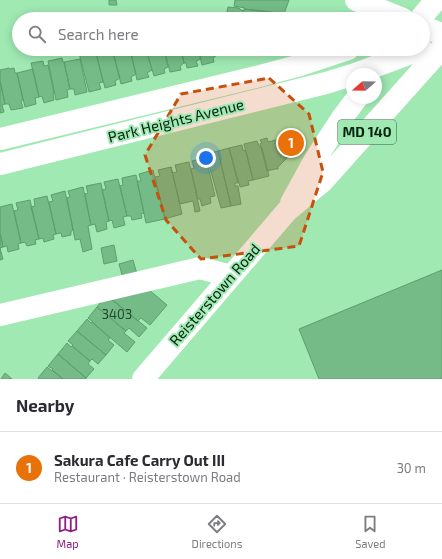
<!DOCTYPE html>
<html lang="en">
<head>
<meta charset="utf-8">
<style>
	body { margin:0; font-family:"Exo 2",sans-serif; background:#f2f2f3; color:#2b2b33 }
	.compass { position:absolute; left:346px; top:68px; width:36px; height:36px; border-radius:50%; background:#fff; box-shadow:0 2px 10px #0003; rotate:250deg }
	.you { position:absolute; left:206px; top:158px; width:14px; height:14px; margin:-10px; border:3px solid #fff; border-radius:50%; background:#1a73e8; box-shadow:0 0 0 6px #1a73e833 }
	.badge { display:grid; place-items:center; width:26px; height:26px; border-radius:50%; background:#8d2084; color:#fff; font-size:13px; font-weight:700 }
	.pin { position:absolute; translate:-50% -50%; border:2px solid #fff; box-shadow:0 1px 4px #0006 }
	.list { margin:0; padding:0; list-style:none }
	h2 { display:flex; justify-content:space-between; align-items:center; height:52px; margin:0; padding:0 16px; font-size:17px }
	h2 small { font-size:13px; font-weight:400; color:#7c7c81 }
	.list li { display:grid; grid-template-columns:26px 1fr auto; gap:12px; align-items:center; box-sizing:border-box; height:72px; padding:0 16px; border-top:1px solid #e1e1e2 }
	.list b { display:block; font-size:15px; white-space:nowrap }
	.list p { margin:0; font-size:13px; white-space:nowrap; color:#7c7c81 }
	.list em { font-size:13px; font-style:normal; color:#7c7c81 }
	.icon { flex:none; width:22px; height:22px; fill:none; stroke:currentColor; stroke-width:2; stroke-linecap:round; stroke-linejoin:round }
	.map { position:relative; flex:none; width:442px; height:379px; overflow:hidden }
	.search { position:absolute; background:#fff; box-shadow:0 2px 10px #0003; left:12px; right:12px; top:12px; height:44px; display:flex; align-items:center; gap:10px; box-sizing:border-box; padding:0 14px; border-radius:22px; color:#7c7c81; font-size:15px }
	.sheet { height:124px; background:#fff }
	nav { display:flex; justify-content:space-around; align-items:center; box-sizing:border-box; height:56px; border-top:1px solid #e1e1e2; background:#fff; font-size:11px; color:#7c7c81 }
	nav a { display:grid; justify-items:center; gap:2px }
	nav .on { color:#8d2084 }
	.map>svg:first-child { display:block }
	.building { fill:#74bb87; stroke:#5aa06e }
	.lines { fill:none; stroke-linecap:round; stroke-linejoin:round }
	.minor { stroke:#fff; stroke-width:22 }
	.major { stroke:#fff; stroke-width:22 }
	.marked { fill:#c6510c; fill-opacity:0.2; stroke:#c6510c; stroke-width:3; stroke-dasharray:8 5; stroke-linejoin:round }
	.labels { text-anchor:middle; stroke-width:4; stroke-linejoin:round; paint-order:stroke }
	.number-label { font-size:13px; fill:#21492d }
	.shield { fill:#a0e9b3; stroke:#345e40; stroke-width:1 }
	.shield-label { font-size:14px; font-weight:bold; fill:#05230f }
	.street-label { font-size:15px; fill:#05230f; stroke:#a0e9b3 }
</style>
</head>
<body>
<div class="map">
<svg width="442" height="379" viewBox="0 0 442 379">
	<rect width="100%" height="100%" fill="#a0e9b3"/>
	<path class="building" d="M 109,0 L 116,0 L 117,5 L 109,5 Z
		M 235,0 L 289,0 L 284,14 L 244,9 L 245,8 L 234,6 Z
		M 228,7 L 239,8 L 241,10 L 244,11 L 244,9 L 272,12 L 272,15 L 277,16 L 277,19 L 244,19 L 226,17 Z
		M 226,17 L 244,19 L 226,19 Z
		M 95,49 L 103,82 L 99,83 L 101,89 L 89,92 L 79,53 Z
		M 95,49 L 112,49 L 120,78 L 115,81 L 116,85 L 105,88 Z
		M 112,49 L 130,49 L 136,74 L 131,77 L 132,81 L 121,84 Z
		M 130,49 L 146,49 L 152,70 L 147,73 L 149,77 L 137,80 Z
		M 146,49 L 164,49 L 168,67 L 164,69 L 165,73 L 154,76 Z
		M 164,49 L 181,49 L 184,63 L 180,66 L 181,70 L 170,72 Z
		M 181,49 L 198,49 L 201,59 L 196,61 L 198,66 L 187,68 L 186,63 L 184,63 Z
		M 198,49 L 219,49 L 216,53 L 217,55 L 213,58 L 214,62 L 202,65 Z
		M 234,49 L 250,49 L 250,51 Z
		M 62,58 L 63,62 L 64,62 L 70,89 L 67,90 L 68,97 L 56,100 L 48,61 Z
		M 80,59 L 87,92 L 75,95 L 74,89 L 70,89 L 64,62 Z
		M 43,61 L 44,66 L 48,65 L 54,93 L 53,93 L 54,100 L 44,103 L 42,96 L 39,97 L 31,63 Z
		M 9,68 L 10,69 L 14,68 L 15,73 L 17,73 L 23,100 L 21,101 L 23,108 L 11,110 L 9,104 L 5,104 L 0,81 L 0,70 Z
		M 33,69 L 39,97 L 35,98 L 36,104 L 25,107 L 17,73 Z
		M 0,81 L 5,104 L 2,105 L 4,112 L 0,113 Z
		M 291,136 L 295,138 L 298,147 L 278,167 L 278,169 L 275,169 L 267,171 L 260,144 L 262,143 L 260,140 L 267,138 L 268,142 Z
		M 257,141 L 259,146 L 262,148 L 269,176 L 253,180 L 244,144 Z
		M 242,145 L 243,150 L 246,151 L 253,180 L 248,181 L 249,185 L 240,187 L 229,148 Z
		M 229,148 L 238,183 L 235,183 L 235,186 L 238,186 L 241,204 L 231,206 L 218,151 Z
		M 218,151 L 231,206 L 221,208 L 206,154 Z
		M 206,158 L 215,196 L 210,197 L 211,203 L 202,206 L 200,199 L 198,199 L 191,169 L 194,168 L 192,161 Z
		M 189,162 L 200,211 L 195,212 L 193,201 L 180,204 L 171,167 L 172,173 L 177,172 L 175,165 Z
		M 171,167 L 182,214 L 165,219 L 155,177 L 160,176 L 158,170 Z
		M 153,170 L 165,219 L 146,223 L 137,181 L 141,181 L 139,174 Z
		M 136,175 L 144,213 L 141,214 L 142,218 L 132,220 L 131,216 L 127,216 L 120,186 L 123,185 L 122,178 Z
		M 118,179 L 127,216 L 123,217 L 125,225 L 114,228 L 112,220 L 109,221 L 102,190 L 106,189 L 104,182 Z
		M 101,183 L 109,221 L 106,222 L 107,229 L 97,232 L 95,224 L 91,225 L 85,194 L 88,193 L 86,186 Z
		M 83,187 L 91,225 L 88,226 L 92,249 L 83,252 L 80,239 L 75,240 L 67,198 L 70,197 L 68,191 Z
		M 65,191 L 73,230 L 71,231 L 71,235 L 62,237 L 61,233 L 56,234 L 49,202 L 53,201 L 51,195 Z
		M 47,196 L 56,234 L 53,235 L 54,239 L 44,242 L 43,238 L 39,239 L 31,207 L 35,206 L 34,199 Z
		M 30,200 L 39,239 L 35,240 L 36,244 L 27,246 L 25,242 L 21,243 L 14,211 L 18,210 L 16,203 Z
		M 12,204 L 21,243 L 18,244 L 19,249 L 8,252 L 7,246 L 3,247 L 0,233 L 0,207 Z
		M 0,233 L 3,247 L 0,248 L 3,259 L 0,260 Z
		M 114,245 L 117,261 L 104,264 L 101,248 Z
		M 133,260 L 137,274 L 123,278 L 119,264 Z
		M 442,270 L 442,379 L 319,379 L 299,329 Z
		M 148,289 L 167,305 L 150,325 L 141,318 L 138,321 L 111,299 Z
		M 109,297 L 147,328 L 139,337 L 129,328 L 126,331 L 97,307 L 103,299 Z
		M 97,307 L 126,331 L 124,333 L 135,342 L 127,352 L 92,322 L 93,322 L 88,318 Z
		M 87,319 L 91,323 L 92,322 L 110,338 L 108,340 L 114,345 L 106,355 L 77,331 Z
		M 77,331 L 106,355 L 98,364 L 92,359 L 90,361 L 72,346 L 73,345 L 68,341 Z
		M 67,343 L 71,347 L 72,346 L 90,361 L 88,364 L 94,369 L 86,378 L 58,354 Z
		M 58,354 L 86,378 L 86,379 L 63,379 L 52,370 L 53,369 L 48,366 Z
		M 47,367 L 52,371 L 52,370 L 63,379 L 39,379 L 38,378 Z
		M 5,373 L 12,379 L 1,379 Z"/>
	<g class="lines">
		<path class="minor" d="M 0,315 L 200,268 L 231,276"/>
		<path class="major" d="M 356,0 L 403,19
			M 420,19 L 436,0
			M 423,27 L 442,34
			M 355,74 L 422,49
			M 0,139 L 256,77 L 297,66 L 348,49
			M 0,164 L 326,83 L 352,75
			M 291,203 L 314,161 L 342,118 L 357,98
			M 143,379 L 287,211 L 323,181 L 442,48"/>
	</g>
	<path class="marked" d="M 269,78 L 309,114 L 323,172 L 299,246 L 201,259 L 166,220 L 145,155 L 181,94 Z"/>
	<g class="labels">
		<g class="number-label">
			<text x="117" y="319">3403</text>
		</g>
		<rect class="shield" x="338" y="120" width="58" height="24" rx="3"/>
		<g class="shield-label">
			<text x="367" y="137">MD 140</text>
		</g>
		<g class="street-label">
			<text transform="translate(176 121) rotate(-14)" y="5">Park Heights Avenue</text>
			<text transform="translate(215 295) rotate(-49)" y="5">Reisterstown Road</text>
		</g>
	</g>
</svg>
<svg class="compass" viewBox="-18 -18 36 36"><path d="M0-13l5 13h-10z" fill="#e53935"/><path d="M0 13l5-13h-10z" fill="#7c7c81"/></svg>
<div class="you"></div>
<div class="pin badge" style="left:291px;top:143px;background:#e8710a">1</div>
<div class="search"><svg class="icon" aria-label="search" viewBox="0 0 24 24"><circle cx="10" cy="10" r="6"/><path d="M15 15l6 6"/></svg>Search here</div>
</div>
<section class="sheet">
<h2>Nearby<small></small></h2>
<ul class="list">
<li><span class="badge" style="background:#e8710a">1</span><div><b>Sakura Cafe Carry Out III</b><p>Restaurant · Reisterstown Road</p></div><em>30 m</em></li>
</ul>
</section>
<nav>
<a class="on"><svg class="icon" aria-label="map" viewBox="0 0 24 24"><path d="M3 6l6-2 6 2 6-2v14l-6 2-6-2-6 2zM9 4v14M15 6v14"/></svg>Map</a>
<a><svg class="icon" aria-label="directions" viewBox="0 0 24 24"><path d="M12 3l9 9-9 9-9-9zM9 14v-3h6M13 9l2 2-2 2"/></svg>Directions</a>
<a><svg class="icon" aria-label="saved" viewBox="0 0 24 24"><path d="M7 4h10v16l-5-4-5 4z"/></svg>Saved</a>
</nav>
</body>
</html>
